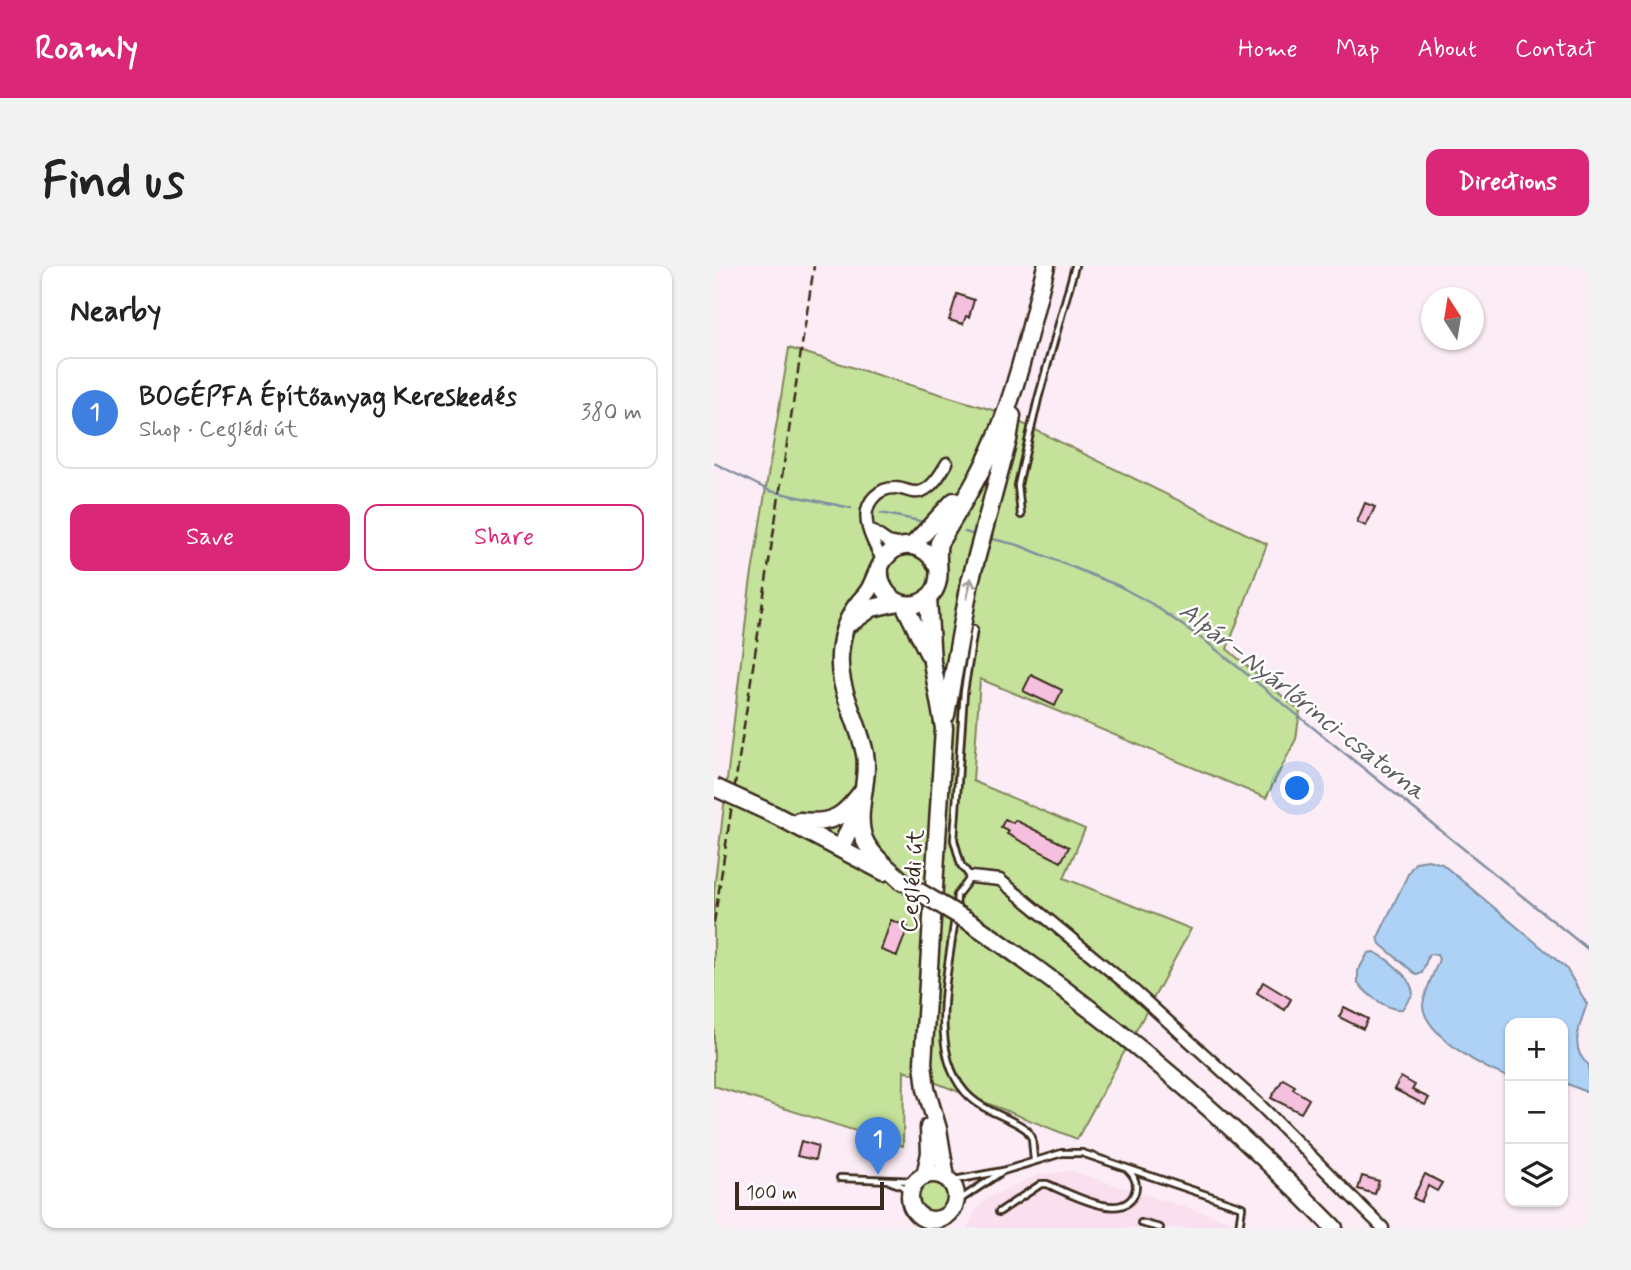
<!DOCTYPE html>
<html lang="en">
<head>
<meta charset="utf-8">
<style>
	body { margin:0; font-family:Mynerve,sans-serif; background:#f2f2f2; color:#222 }
	.controls { position:absolute; right:21px; bottom:21px; display:grid; overflow:hidden; border-radius:14px; box-shadow:0 2px 5px #0004 }
	.controls button { width:63px; height:63px; display:grid; place-items:center; padding:0; border:0; border-bottom:2px solid #e0e0e0; background:#fff; color:#222; font:35px sans-serif }
	.compass { position:absolute; left:707px; top:21px; width:63px; height:63px; border-radius:50%; background:#fff; box-shadow:0 2px 5px #0004; rotate:348deg }
	.scale { position:absolute; left:21px; bottom:18px; width:149px; box-sizing:border-box; padding-left:7px; border:4px solid #3b2a1e; border-top:0; font-size:19px; line-height:24px; white-space:nowrap; color:#3b2a1e; -webkit-text-stroke:5px #fff; paint-order:stroke }
	.you { position:absolute; left:584px; top:523px; width:24px; height:24px; margin:-18px; border:5px solid #fff; border-radius:50%; background:#1a73e8; box-shadow:0 0 0 10px #1a73e833 }
	.badge { display:grid; place-items:center; width:46px; height:46px; border-radius:50%; background:#db2777; color:#fff; font-size:23px; font-weight:700 }
	.pin { position:absolute; translate:-50% -58px; filter:drop-shadow(0 2px 4px #0008) }
	.pin::after { content:''; position:absolute; top:37px; width:24px; height:21px; background:inherit; clip-path:polygon(0 0,100% 0,50% 100%) }
	.list { margin:0; padding:0; list-style:none }
	h2 { display:flex; justify-content:space-between; align-items:center; height:91px; margin:0; padding:0 28px; font-size:30px }
	h2 small { font-size:23px; font-weight:400; color:#767676 }
	.list li { display:grid; grid-template-columns:46px 1fr auto; gap:21px; align-items:center; box-sizing:border-box; height:112px; margin:0 14px 14px; padding:0 14px; border:2px solid #e0e0e0; border-radius:14px }
	.list b { display:block; font-size:26px; white-space:nowrap }
	.list p { margin:0; font-size:23px; white-space:nowrap; color:#767676 }
	.list em { font-size:23px; font-style:normal; color:#767676 }
	.actions { display:flex; gap:14px; padding:21px 28px }
	.actions a { flex:1; padding:16px 0; border:2px solid #db2777; border-radius:14px; text-align:center; font-size:24px; color:#db2777 }
	.actions .main { background:#db2777; color:#fff }
	.icon { flex:none; width:38px; height:38px; fill:none; stroke:currentColor; stroke-width:2; stroke-linecap:round; stroke-linejoin:round }
	.map { position:relative; flex:none; width:875px; height:962px; overflow:hidden; border-radius:14px }
	header { display:flex; align-items:center; gap:42px; box-sizing:border-box; height:98px; padding:0 35px; background:#db2777; color:#fff }
	header strong { font-size:33px }
	nav { display:flex; gap:38px; margin-inline-start:auto; font-size:24px }
	.intro { display:flex; align-items:center; justify-content:space-between; box-sizing:border-box; height:168px; padding:0 42px }
	h1 { margin:0; font-size:49px }
	.button { padding:18px 32px; border-radius:14px; background:#db2777; color:#fff; font-size:24px; font-weight:700 }
	main { display:flex; gap:42px; padding:0 42px }
	aside { flex:1; background:#fff; border-radius:14px; box-shadow:0 2px 5px #0004 }
	.map>svg:first-child { display:block }
	.built { fill:#fadfee }
	.green { fill:#c4e29a; stroke:#80865c; stroke-width:2 }
	.water { fill:#aed2f6; stroke:#808fa0; stroke-width:2 }
	.lines { fill:none; stroke-linecap:round; stroke-linejoin:round }
	.stream { stroke:#808fa0; stroke-width:2.5 }
	.building { fill:#f5c0dd; stroke:#3b2a1e; stroke-width:2 }
	.lane-casing { stroke:#3b2a1e; stroke-width:10 }
	.street-casing { stroke:#3b2a1e; stroke-width:15 }
	.primary-casing { stroke:#3b2a1e; stroke-width:21 }
	.lane { stroke:#fff; stroke-width:4.5 }
	.street { stroke:#fff; stroke-width:10 }
	.primary { stroke:#fff; stroke-width:16 }
	.rail { stroke:#3b2a1e; stroke-width:2.5; stroke-dasharray:10 5; stroke-linecap:butt }
	.primary-bridge-casing { stroke:#3b2a1e; stroke-width:21; stroke-linecap:butt }
	.primary-bridge { stroke:#fff; stroke-width:16 }
	.oneway { stroke:#a79f9a }
	.labels { text-anchor:middle; stroke-width:5; stroke-linejoin:round; paint-order:stroke }
	.street-label { font-size:24px; fill:#3b2a1e; stroke:#fff }
	.water-label { font-size:26px; font-style:italic; fill:#5e5c5f; stroke:#fff }
</style>
</head>
<body>
<header>
<strong>Roamly</strong>
<nav><a>Home</a><a>Map</a><a>About</a><a>Contact</a></nav>
</header>
<div class="intro"><h1>Find us</h1><a class="button">Directions</a></div>
<main>
<aside>
<h2>Nearby<small></small></h2>
<ul class="list">
<li><span class="badge" style="background:#3f7fe0">1</span><div><b>BOGÉPFA Építőanyag Kereskedés</b><p>Shop · Ceglédi út</p></div><em>380 m</em></li>
</ul>
<div class="actions"><a class="main">Save</a><a>Share</a></div>
</aside>
<div class="map">
<svg width="875" height="962" viewBox="0 0 875 962">
	<rect width="100%" height="100%" fill="#fcecf5"/>
	<filter id="ink" filterUnits="userSpaceOnUse"><feTurbulence type="fractalNoise" baseFrequency=".0143" numOctaves="2"/><feDisplacementMap in="SourceGraphic" scale="14" xChannelSelector="R" yChannelSelector="G"/><feConvolveMatrix kernelMatrix="1 2 1 2 8 2 1 2 1" color-interpolation-filters="sRGB"/></filter>
	<g filter="url(#ink)">
		<path class="built" d="M 357,905 L 537,962 L 253,962 L 263,943 L 273,932 L 325,909 Z"/>
		<path class="green" d="M 75,82 L 285,146 L 553,278 L 513,383 L 586,445 L 582,473 L 552,532 L 266,413 L 259,515 L 371,563 L 350,612 L 477,663 L 363,873 L 190,804 L 189,880 L 0,820 L 0,624 L 36,319 Z
			M201 931a18 18 0 1 1 36 0a18 18 0 1 1-36 0Z"/>
		<path class="water" d="M 714,594 L 728,598 L 852,702 L 873,738 C 866,758 854,784 875,799 L 875,827 L 849,816 L 849,757 L 796,757 L 796,811 C 772,806 711,768 709,740 C 709,729 721,705 725,693 L 723,689 L 715,688 L 708,707 L 703,709 L 666,678 L 664,671 L 696,604 L 702,596 Z
			M 660,686 C 674,693 698,711 699,728 L 688,743 C 673,745 653,728 644,717 L 644,705 L 654,687 Z"/>
		<g class="lines">
			<path class="stream" d="M 0,197 L 56,225 L 137,242
				M 167,247 L 206,255
				M 251,266 L 261,269
				M 274,272 L 304,279 L 405,320 L 438,338 L 494,377 L 875,684"/>
		</g>
		<path class="building" d="M 243,28 L 260,34 L 255,51 L 252,50 L 249,58 L 235,54 Z
			M 651,237 L 661,241 L 652,260 L 643,256 Z
			M 317,409 L 348,424 L 341,440 L 309,425 Z
			M 291,553 L 299,557 L 301,554 L 355,581 L 347,596 L 293,568 L 295,565 L 287,561 Z
			M 177,654 L 194,661 L 183,690 L 167,684 Z
			M 549,716 L 577,733 L 571,744 L 543,727 Z
			M 630,741 L 654,753 L 649,763 L 625,751 Z
			M 687,811 L 701,819 L 698,824 L 715,832 L 711,839 L 680,823 Z
			M 569,813 L 581,820 L 579,823 L 595,833 L 587,847 L 557,832 Z
			M 87,875 L 104,880 L 101,894 L 83,890 Z
			M 711,908 L 728,917 L 723,925 L 714,920 L 707,936 L 699,932 Z
			M 648,910 L 665,915 L 661,928 L 644,923 Z"/>
		<g class="lines">
			<g class="lane-casing">
				<path id="lane" d="M 307,249 L 304,219 L 324,133 L 361,0
					M 242,642 L 243,629 L 257,611 L 247,599 L 240,574 L 250,426 L 260,363
					M 241,651 C 235,704 211,791 257,832 C 273,847 296,851 313,864 L 318,872 L 320,894
					M 126,912 L 203,915
					M 175,915 L 188,920 L 197,931
					M 235,915 L 289,905 L 348,887 L 368,887 L 528,941 L 525,962
					M 241,937 L 286,907
					M 285,946 L 327,918 L 333,918 C 353,926 411,959 421,926 C 424,916 420,909 412,902
					M 427,957 L 446,962"/>
			</g>
			<g class="street-casing">
				<path id="street" d="M 155,263 L 174,276 L 188,279
					M 169,295 C 159,277 142,248 161,230 C 166,225 174,222 181,222 C 191,222 198,229 208,225 C 219,221 227,207 233,197
					M 257,611 L 286,614 L 416,721 L 546,839 L 669,962"/>
			</g>
			<g class="primary-casing">
				<path id="primary" d="M 198,280 L 240,235
					M 166,302 C 163,334 200,353 220,325 C 229,311 221,292 225,277 C 245,243 267,209 282,172 C 305,116 317,58 332,0
					M 214,331 L 218,396 L 230,462 L 209,797 L 212,823 L 224,863 L 232,912
					M 190,338 L 214,387
					M 138,356 L 158,342 L 184,336
					M 232,449 L 256,316 L 294,174 L 298,150
					M 61,549 L 170,606
					M 85,555 C 120,559 130,550 150,523
					M 127,582 L 144,542
					M 189,616 C 176,603 157,590 150,573 C 140,547 156,515 151,488 C 144,451 120,420 127,380 C 128,368 133,355 139,345 C 143,337 150,332 155,324 C 161,314 164,300 172,291 C 188,271 214,280 223,300
					M 259,658 C 391,748 509,847 620,962
					M196 931a23 23 0 1 1 46 0a23 23 0 1 1-46 0Z
					M 211,910 L 216,887 L 215,861"/>
			</g>
			<use href="#lane" class="lane"/>
			<use href="#street" class="street"/>
			<use href="#primary" class="primary"/>
			<path class="rail" d="M 0,657 L 100,0"/>
			<g class="primary-bridge-casing">
				<path id="primary-bridge" d="M 0,521 L 61,549
					M 194,619 L 259,658"/>
			</g>
			<use href="#primary-bridge" class="primary-bridge"/>
		</g>
		<defs><path id="oneway-shaft" d="M-6 0H5M1.5-3L5.5 0L1.5 3" fill="none" stroke-width="1.6" stroke-linecap="round" stroke-linejoin="round" transform="scale(1.75)"/></defs>
		<use class="oneway" href="#oneway-shaft" transform="translate(255 322) rotate(-79)"/>
	</g>
	<g class="labels">
		<g class="street-label">
			<text transform="translate(198 615) rotate(-86)" y="8">Ceglédi út</text>
		</g>
		<g class="water-label">
			<text transform="translate(589 434) rotate(38)" y="9">Alpár–Nyárlőrinci-csatorna</text>
		</g>
	</g>
</svg>
<div class="controls">
<button>+</button>
<button>−</button>
<button><svg class="icon" aria-label="layers" viewBox="0 0 24 24"><path d="M12 4l9 5-9 5-9-5zM3 14l9 5 9-5"/></svg></button>
</div>
<svg class="compass" viewBox="-18 -18 36 36"><path d="M0-13l5 13h-10z" fill="#e53935"/><path d="M0 13l5-13h-10z" fill="#767676"/></svg>
<div class="scale">100 m</div>
<div class="you"></div>
<div class="pin badge" style="left:164px;top:909px;background:#3f7fe0">1</div>
</div>
</main>
</body>
</html>
